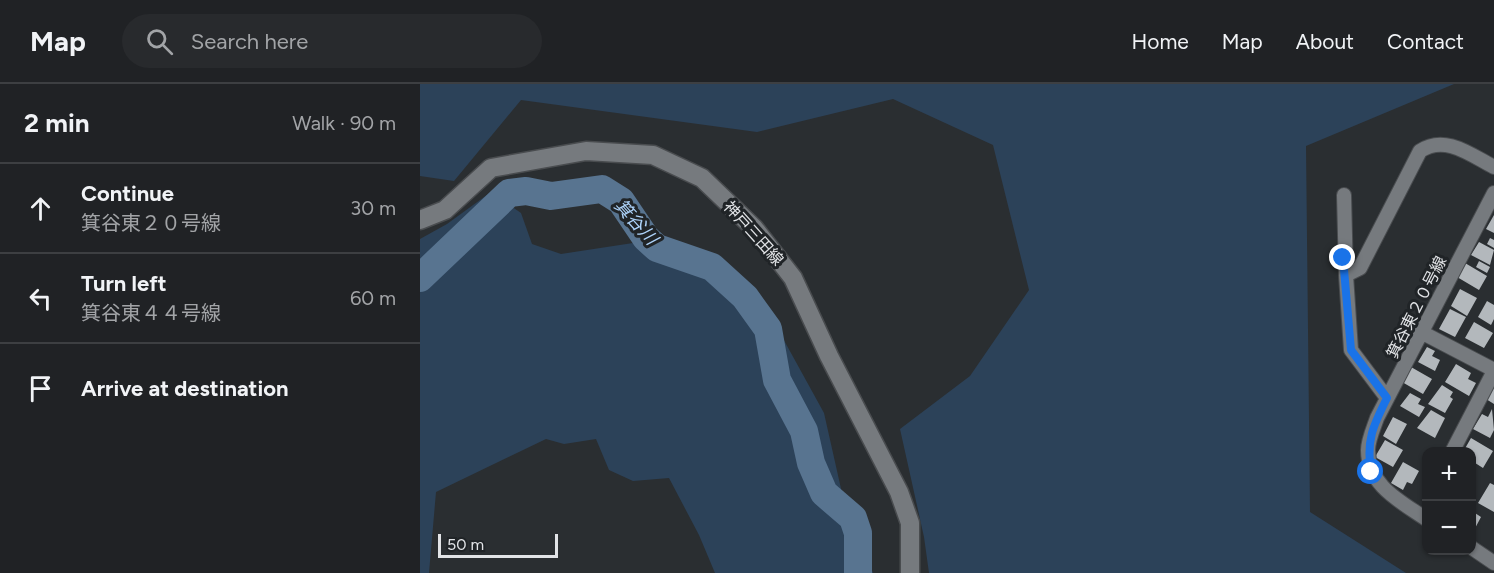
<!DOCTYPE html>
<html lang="en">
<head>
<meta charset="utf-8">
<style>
	body { margin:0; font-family:Figtree,"Noto Sans JP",sans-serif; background:#282a2d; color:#f1f3f6 }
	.controls { position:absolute; right:18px; bottom:18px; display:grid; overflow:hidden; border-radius:12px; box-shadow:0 2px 4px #0004 }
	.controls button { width:54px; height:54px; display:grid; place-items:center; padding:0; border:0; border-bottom:2px solid #3d3f42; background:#202225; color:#f1f3f6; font:30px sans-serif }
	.scale { position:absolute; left:18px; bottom:15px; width:120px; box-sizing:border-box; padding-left:6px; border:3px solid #e2e4e7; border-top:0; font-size:16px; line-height:21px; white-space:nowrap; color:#e2e4e7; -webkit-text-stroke:4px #202427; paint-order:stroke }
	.stop { position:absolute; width:18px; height:18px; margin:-14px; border:4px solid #1a73e8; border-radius:50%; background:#fff }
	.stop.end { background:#1a73e8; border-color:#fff; box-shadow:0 2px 6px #0008 }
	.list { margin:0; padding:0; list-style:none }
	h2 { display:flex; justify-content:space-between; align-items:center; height:78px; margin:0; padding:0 24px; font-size:26px }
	h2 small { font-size:20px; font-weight:400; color:#a2a4a7 }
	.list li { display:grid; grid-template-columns:39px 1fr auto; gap:18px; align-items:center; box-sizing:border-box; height:90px; padding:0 24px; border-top:2px solid #3d3f42 }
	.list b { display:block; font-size:22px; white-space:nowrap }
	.list p { margin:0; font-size:20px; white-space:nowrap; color:#a2a4a7 }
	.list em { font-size:20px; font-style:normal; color:#a2a4a7 }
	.icon { flex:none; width:33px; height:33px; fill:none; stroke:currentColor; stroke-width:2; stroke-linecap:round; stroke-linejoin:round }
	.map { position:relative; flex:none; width:1074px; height:489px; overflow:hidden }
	header { display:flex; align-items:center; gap:36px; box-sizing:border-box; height:84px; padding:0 30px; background:#202225; border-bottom:2px solid #3d3f42 }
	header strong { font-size:28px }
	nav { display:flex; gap:33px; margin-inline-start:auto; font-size:21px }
	.search { width:420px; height:54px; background:#282a2d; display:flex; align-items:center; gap:15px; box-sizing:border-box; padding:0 21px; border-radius:33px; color:#a2a4a7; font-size:22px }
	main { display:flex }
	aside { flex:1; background:#202225 }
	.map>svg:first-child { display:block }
	.green { fill:#2c4259 }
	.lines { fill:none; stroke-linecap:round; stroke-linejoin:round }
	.river { stroke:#587490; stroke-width:28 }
	.building { fill:#b3b8bc }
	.street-casing { stroke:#494c4f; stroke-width:16 }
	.secondary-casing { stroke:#494c4f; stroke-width:21 }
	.street { stroke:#767a7e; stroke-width:14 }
	.secondary { stroke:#767a7e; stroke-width:18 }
	.route { stroke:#1a73e8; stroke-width:8 }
	.labels { text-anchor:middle; stroke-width:6; stroke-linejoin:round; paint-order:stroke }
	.street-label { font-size:16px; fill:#e2e4e7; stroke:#202427 }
	.water-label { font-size:18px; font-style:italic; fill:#aed4fb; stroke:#202427 }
</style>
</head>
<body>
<header>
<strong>Map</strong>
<div class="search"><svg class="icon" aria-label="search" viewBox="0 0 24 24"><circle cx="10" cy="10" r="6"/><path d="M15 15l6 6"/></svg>Search here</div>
<nav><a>Home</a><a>Map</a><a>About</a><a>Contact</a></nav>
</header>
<main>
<aside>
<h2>2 min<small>Walk · 90 m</small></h2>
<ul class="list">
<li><svg class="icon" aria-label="ahead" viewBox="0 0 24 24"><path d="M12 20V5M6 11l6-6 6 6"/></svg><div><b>Continue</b><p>箕谷東２０号線</p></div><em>30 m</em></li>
<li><svg class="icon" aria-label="left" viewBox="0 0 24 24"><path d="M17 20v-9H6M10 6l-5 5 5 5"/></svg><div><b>Turn left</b><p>箕谷東４４号線</p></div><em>60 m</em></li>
<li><svg class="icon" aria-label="arrive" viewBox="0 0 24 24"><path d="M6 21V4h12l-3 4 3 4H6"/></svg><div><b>Arrive at destination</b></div></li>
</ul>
</aside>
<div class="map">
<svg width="1074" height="489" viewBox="0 0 1074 489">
	<rect width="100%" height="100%" fill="#2a2e31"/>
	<path class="green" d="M 0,0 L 1034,0 L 886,62 L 890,428 L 986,489 L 509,489 L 504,453 L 480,345 L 550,292 L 609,206 L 573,61 L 473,15 L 337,48 L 101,16 L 34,97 L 0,92 Z
		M 71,108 L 101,129 L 112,160 L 141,170 L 213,159 L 281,189 L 355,240 L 404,329 L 424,418 L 453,489 L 295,489 L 279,451 L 249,394 L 213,397 L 189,386 L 176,355 L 144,360 L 126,355 L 16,408 L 9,489 L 0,489 L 0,155 L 27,140 Z"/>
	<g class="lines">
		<path class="river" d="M 0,194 L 89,109 L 106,107 L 131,112 L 182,105 L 201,117 L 226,154 L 237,164 L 292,183 L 325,213 L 348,245 L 357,296 L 384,347 L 391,379 L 404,409 L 433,434 L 438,449 L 438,489"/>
	</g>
	<path class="building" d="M 1074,131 L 1074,149 L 1066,145 Z
		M 1070,154 L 1074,156 L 1074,164 L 1067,160 Z
		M 1059,158 L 1074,166 L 1070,181 L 1051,171 Z
		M 1059,177 L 1070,183 L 1067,189 L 1056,183 Z
		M 1045,179 L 1067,192 L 1059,206 L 1037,193 Z
		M 1040,205 L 1057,214 L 1047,232 L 1031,222 Z
		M 1067,217 L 1074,221 L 1074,235 L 1071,241 L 1058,233 Z
		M 1030,225 L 1046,233 L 1035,253 L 1019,245 Z
		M 1054,238 L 1073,249 L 1064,264 L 1045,254 Z
		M 1007,263 L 1015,267 L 1012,272 L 1020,276 L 1015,287 L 998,278 Z
		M 1036,280 L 1051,289 L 1048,295 L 1056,299 L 1049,312 L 1025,298 Z
		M 991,283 L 1012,295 L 1003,310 L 982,298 Z
		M 1022,301 L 1033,308 L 1030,313 L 1033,315 L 1025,329 L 1008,320 Z
		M 1074,302 L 1074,320 L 1066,315 Z
		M 990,309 L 1001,315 L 998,320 L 1005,323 L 999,333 L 980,322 Z
		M 1072,325 L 1074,346 L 1070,354 L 1053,345 L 1062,330 L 1068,333 Z
		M 1011,326 L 1025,334 L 1015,354 L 997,344 Z
		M 973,333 L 987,340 L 976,360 L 963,352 Z
		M 1051,354 L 1073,367 L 1063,384 L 1052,377 L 1052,368 L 1043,368 Z
		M 965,356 L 983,366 L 973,383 L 955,373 Z
		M 983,378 L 999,387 L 992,400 L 987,398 L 983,406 L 971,399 Z
		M 1070,399 L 1074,401 L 1074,428 L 1058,419 Z
		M 1052,427 L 1061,433 L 1052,450 Z"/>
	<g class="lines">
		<g class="street-casing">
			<path id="street" d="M 924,111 L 926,191
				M 1001,248 L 1074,286
				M 967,314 L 931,266 L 926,191 L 940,184 L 1000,67 C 1025,50 1051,71 1074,83
				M 1032,368 L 1074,287
				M 1006,435 C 980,417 948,402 948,366 C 948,356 954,343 957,334 L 1074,109
				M 1052,464 L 1074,479"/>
		</g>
		<g class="secondary-casing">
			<path id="secondary" d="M 0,136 L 25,126 L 71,84 L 166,67 L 233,71 L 282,94 L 334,144 L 373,194 L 409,272 L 479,408 L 490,439 L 490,489"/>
		</g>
		<use href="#street" class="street"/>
		<use href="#secondary" class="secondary"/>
	</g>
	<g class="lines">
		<path class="route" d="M 923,174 L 931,266 L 967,314 C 953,342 946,356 951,388"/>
	</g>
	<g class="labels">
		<g class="street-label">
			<text transform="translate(334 149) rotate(48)" y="6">神戸三田線</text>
			<text transform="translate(996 223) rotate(-63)" y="6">箕谷東２０号線</text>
		</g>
		<g class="water-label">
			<text transform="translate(216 138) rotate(48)" y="6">箕谷川</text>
		</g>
	</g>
</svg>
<div class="controls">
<button>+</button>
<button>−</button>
</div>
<div class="scale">50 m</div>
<div class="stop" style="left:951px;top:388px"></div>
<div class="stop end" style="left:923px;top:174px"></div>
</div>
</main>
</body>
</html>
